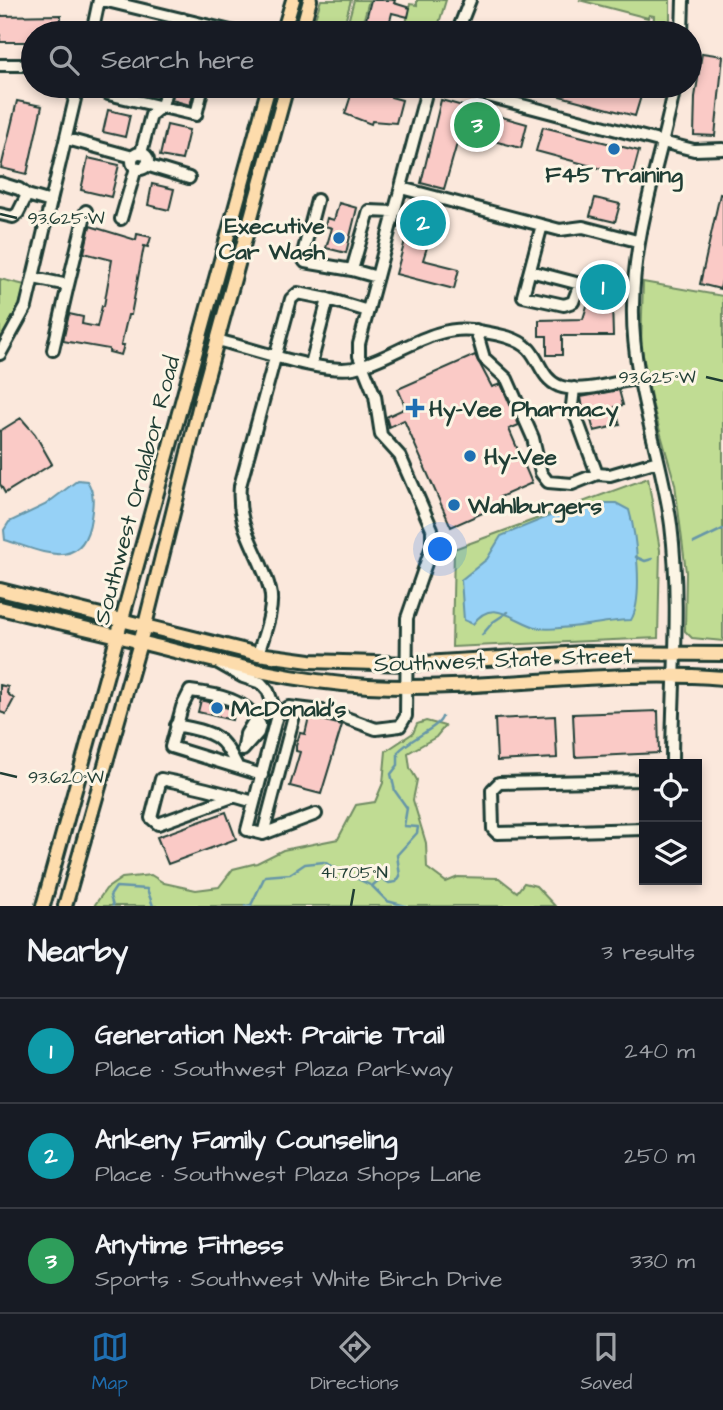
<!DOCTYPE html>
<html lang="en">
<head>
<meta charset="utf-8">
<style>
	body { margin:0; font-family:"Architects Daughter",sans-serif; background:#242831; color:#f1f3f6 }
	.controls { position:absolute; right:21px; bottom:21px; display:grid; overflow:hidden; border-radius:0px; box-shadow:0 4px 10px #0003 }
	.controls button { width:63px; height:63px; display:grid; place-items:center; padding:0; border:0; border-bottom:2px solid #363941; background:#171b24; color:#f1f3f6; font:35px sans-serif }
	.you { position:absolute; left:441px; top:550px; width:24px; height:24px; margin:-18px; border:5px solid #fff; border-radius:50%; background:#1a73e8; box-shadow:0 0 0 10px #1a73e833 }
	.badge { display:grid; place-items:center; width:46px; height:46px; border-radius:50%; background:#1f6fb2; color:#fff; font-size:23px; font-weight:700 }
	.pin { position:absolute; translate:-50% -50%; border:4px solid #fff; box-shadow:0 2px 7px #0006 }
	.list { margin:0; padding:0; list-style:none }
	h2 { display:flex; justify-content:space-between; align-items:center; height:91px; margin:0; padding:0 28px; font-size:30px }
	h2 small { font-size:23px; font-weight:400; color:#9ea1a6 }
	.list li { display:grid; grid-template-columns:46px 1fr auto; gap:21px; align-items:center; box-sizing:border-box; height:105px; padding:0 28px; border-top:2px solid #363941 }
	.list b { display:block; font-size:26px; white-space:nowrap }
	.list p { margin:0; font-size:23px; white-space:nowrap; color:#9ea1a6 }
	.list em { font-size:23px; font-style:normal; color:#9ea1a6 }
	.icon { flex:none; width:38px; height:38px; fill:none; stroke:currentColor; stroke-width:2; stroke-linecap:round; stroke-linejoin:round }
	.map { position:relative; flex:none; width:723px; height:906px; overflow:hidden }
	.search { position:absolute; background:#171b24; box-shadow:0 4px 10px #0003; left:21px; right:21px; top:21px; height:77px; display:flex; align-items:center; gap:18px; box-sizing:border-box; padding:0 24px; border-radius:38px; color:#9ea1a6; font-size:26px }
	.sheet { height:406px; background:#171b24 }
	nav { display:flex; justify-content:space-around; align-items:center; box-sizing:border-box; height:98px; border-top:2px solid #363941; background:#171b24; font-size:19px; color:#9ea1a6 }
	nav a { display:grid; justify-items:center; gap:4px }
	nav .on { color:#1f6fb2 }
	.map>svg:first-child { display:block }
	.green { fill:#c0dc93; stroke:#708c64; stroke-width:2 }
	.water { fill:#96d1f6; stroke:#6696a8; stroke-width:2 }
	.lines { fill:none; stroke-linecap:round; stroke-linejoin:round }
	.stream { stroke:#6696a8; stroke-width:2.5 }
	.building { fill:#facac6; stroke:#1f3d34; stroke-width:2 }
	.minor-casing { stroke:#1f3d34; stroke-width:16 }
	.major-casing { stroke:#1f3d34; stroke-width:18 }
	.minor { stroke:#fcf5e5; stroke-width:10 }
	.major { stroke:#fddcac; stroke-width:12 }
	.ticks { fill:none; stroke:#1f3d34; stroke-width:2.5 }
	.poi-dot { fill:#1f6fb2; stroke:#fcf5e5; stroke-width:2.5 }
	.labels { text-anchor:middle; stroke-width:6; stroke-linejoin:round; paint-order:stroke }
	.poi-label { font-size:23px; font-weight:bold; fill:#1f3d34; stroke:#fcf5e5; text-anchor:start }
	.street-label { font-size:23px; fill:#1f3d34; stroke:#fcf5e5 }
	.ticks-label { font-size:18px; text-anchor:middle; fill:#1f3d34; stroke:#fcf5e5; stroke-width:6; stroke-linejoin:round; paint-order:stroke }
</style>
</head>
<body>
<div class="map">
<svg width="723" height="906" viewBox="0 0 723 906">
	<rect width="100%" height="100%" fill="#fbe8dc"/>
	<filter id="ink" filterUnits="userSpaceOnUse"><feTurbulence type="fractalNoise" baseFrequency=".0143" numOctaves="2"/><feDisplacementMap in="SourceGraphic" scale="14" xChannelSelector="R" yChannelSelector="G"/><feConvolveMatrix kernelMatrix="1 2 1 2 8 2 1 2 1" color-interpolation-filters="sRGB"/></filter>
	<g filter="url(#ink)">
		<path class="green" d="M 321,0 L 351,0 L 342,33 L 315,33 L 313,25 Z
			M 354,0 L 369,0 L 362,26 L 371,29 L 370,32 L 374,33 L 345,33 Z
			M 417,0 L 446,0 L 436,33 L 405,29 L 410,4 L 417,5 Z
			M 579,0 L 670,0 L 670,31 L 653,29 L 654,16 L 649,15 L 648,18 Z
			M 0,279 L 25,285 L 19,306 L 0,340 Z
			M 643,282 L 723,296 L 723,641 L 692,638 L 685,631 L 686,572 L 675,484 L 652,403 L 641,345 Z
			M 648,478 L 660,550 L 658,638 L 452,647 L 454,549 Z
			M 426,721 L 445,726 L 436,737 L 408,753 L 410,768 L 417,780 L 413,800 L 426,843 L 427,868 L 446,882 L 458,877 L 499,878 L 517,892 L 524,883 L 536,886 L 555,906 L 94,906 L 106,889 L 122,878 L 151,875 L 164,883 L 196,890 L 219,887 L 233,869 L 257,863 L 283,850 L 338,839 L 356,805 L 375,802 L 383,783 L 386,751 L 413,733 L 417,724 Z"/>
		<path class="water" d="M 78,480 L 87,481 C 95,492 93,505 91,518 C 83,575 39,550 5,540 L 4,530 L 9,522 L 45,505 Z
			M 604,503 L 616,503 L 629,510 C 636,534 644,599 631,620 C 609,620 555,632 539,628 C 514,622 493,596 473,624 L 464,620 L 461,580 L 487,559 L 501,536 L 557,513 L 586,510 Z"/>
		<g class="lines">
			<path class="stream" d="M 694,543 L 723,529
				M 636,557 L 645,561 L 652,559
				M 482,635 L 493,622 L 508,612
				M 372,886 L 381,878 L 389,883 L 396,882 L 400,876 L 397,855 L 417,833 L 418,827 L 404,826 L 407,808 L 395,791 L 391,774 L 398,765 L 398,752 C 409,739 440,727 442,717
				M 113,906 L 110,896 L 116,887 L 147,889 L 153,906
				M 245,906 L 251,905 L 265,876 L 290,874 L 305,864 L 324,862 L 372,886 L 387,901 L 406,906"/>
		</g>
		<path class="building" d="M 371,0 L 395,0 L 394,3 L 410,8 L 408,17 L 392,13 L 387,33 L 370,32 L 371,29 L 364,27 Z
			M 61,15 L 61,33 L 33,33 L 33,42 L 0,42 L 0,16 Z
			M 702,53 L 723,56 L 715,136 L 694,135 L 695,97 Z
			M 175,86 L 195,86 L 190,105 L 172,100 Z
			M 354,86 L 393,89 L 391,97 L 402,100 L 396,123 L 372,121 L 371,124 L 345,114 Z
			M 530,86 L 644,86 L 635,116 L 530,88 Z
			M 441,100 L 527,124 L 521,148 L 466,134 L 461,141 L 458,140 L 444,189 L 421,183 Z
			M 17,101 L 42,106 L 27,174 L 1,168 Z
			M 108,110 L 130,115 L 125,137 L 103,132 Z
			M 167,125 L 189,130 L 182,160 L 160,156 Z
			M 543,127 L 639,151 L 632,177 L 536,151 Z
			M 88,158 L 119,165 L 111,197 L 81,190 Z
			M 152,184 L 174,189 L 169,210 L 148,205 Z
			M 720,194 L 723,195 L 723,276 L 720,289 L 700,284 Z
			M 595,198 L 620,204 L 615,222 L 590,216 Z
			M 416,200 L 440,206 L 423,260 L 459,269 L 454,289 L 396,274 Z
			M 339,203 L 357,208 L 346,253 L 326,248 L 332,228 L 325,226 L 327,218 L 334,220 Z
			M 90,226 L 136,240 L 137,234 L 151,237 L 148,247 L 144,246 L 131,315 L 128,315 L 121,345 L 124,345 L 121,355 L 109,352 L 109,349 L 63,341 L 69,314 L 83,317 L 82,324 L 97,327 L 102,306 L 104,306 L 112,260 L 84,253 Z
			M 611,269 L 613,336 L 562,336 L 562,355 L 547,355 L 547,336 L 539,336 L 539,320 L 583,319 L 587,306 L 594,304 L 594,270 Z
			M 475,355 L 492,387 L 501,384 L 519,425 L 509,429 L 532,483 L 500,497 L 503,504 L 451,527 L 404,420 L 389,427 L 386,417 L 406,408 L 398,389 Z
			M 619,390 L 623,405 L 615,407 L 620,425 L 594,431 L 589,413 L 584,415 L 581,397 Z
			M 21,418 L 35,434 L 52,464 L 5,493 L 0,484 L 0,431 Z
			M 0,685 L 8,687 L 7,693 L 14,699 L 6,714 L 0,712 Z
			M 201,700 L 235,710 L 232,720 L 198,712 Z
			M 658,711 L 659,753 L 575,757 L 573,714 Z
			M 555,716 L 557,758 L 497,761 L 495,719 Z
			M 309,717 L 342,725 L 321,794 L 290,786 L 300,752 L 296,751 L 296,746 L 300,733 L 305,734 Z
			M 226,812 L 236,839 L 168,864 L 157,837 Z"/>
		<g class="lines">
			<g class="minor-casing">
				<path id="minor" d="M 103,0 L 239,33
					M 92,33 L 99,0
					M 180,33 L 183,19
					M 457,33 L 470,0
					M 682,33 L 683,0
					M 0,65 L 33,65
					M 110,86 L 108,94 L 196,115 L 203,86
					M 450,86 L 674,145 L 694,150 L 723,149
					M 67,139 L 133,157
					M 141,153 L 151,115 L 162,106 L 167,86
					M132 161a8 8 0 1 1 16 0a8 8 0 1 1-16 0Z
					M 146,165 L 189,178
					M 0,183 L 19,189 L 27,195
					M 401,188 L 560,230 L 583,227 L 637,241
					M 317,200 L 302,257 L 305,262 L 352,270
					M 0,214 L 13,217 L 18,213 L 27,195 L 51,202
					M 121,219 L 136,168
					M 530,271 L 580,284 L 573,302 L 564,305 L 523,296 L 542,225
					M 377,277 L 352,270 L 369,211 L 394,212
					M 34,278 L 68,285 L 86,211
					M 476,330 L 484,358 L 507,379 L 533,438 L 541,473 L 548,482 L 572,484 L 597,474
					M 217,340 C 250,348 322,374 353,368 C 397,358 432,322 479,331 C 496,334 517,337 529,349 C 540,361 542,379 559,386 C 581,394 616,382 639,378
					M 53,350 L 68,285
					M 0,354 L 26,307 L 78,86
					M 311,364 L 328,299 L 368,311
					M 574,388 L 572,406 L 597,474 L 610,475 L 658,461
					M 258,654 C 263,637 275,608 270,590 C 260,551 236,530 240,486 L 291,299 L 298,293 L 328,299
					M 220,664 L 243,677 L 261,683 L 268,691 L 277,715 L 247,830 L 263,834 L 316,814
					M 277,715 L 289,707 L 330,712 L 376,729 L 400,726 L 406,716 L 407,618 L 432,546 L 432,529 L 400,456 L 381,435 L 375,396 L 359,356 L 359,344 L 428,86
					M 176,725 C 212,733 221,732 237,766
					M 244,747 L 246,734 L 257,716
					M 243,750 L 258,733 L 260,725 C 249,700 216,694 190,691 L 182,707 L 171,747 L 262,775
					M 672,764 C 672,685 681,604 671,525 C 661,451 631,381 633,305 C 634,228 661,160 675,86
					M 644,780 L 499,783 L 492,790 L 493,829 L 497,833 L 644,829
					M 235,796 L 158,824 L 151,818 L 161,779 C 193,785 224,793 254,802
					M 263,834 L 296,708"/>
			</g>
			<g class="major-casing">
				<path id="major" d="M 283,33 L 293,0
					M 301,33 L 310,0
					M 0,590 L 258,654 L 310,661 L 409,664 L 581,653 L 723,654
					M 0,608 C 48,620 97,630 144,643 C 218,662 291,682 368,686 C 487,692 604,668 723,678
					M 43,906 L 269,86
					M 65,906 L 145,625 L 204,388 L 287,86"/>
			</g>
			<use href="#minor" class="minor"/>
			<use href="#major" class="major"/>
		</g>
	</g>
	<path class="ticks" d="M 0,214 L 17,218M 706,377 L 723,381M 0,773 L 17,777M 351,906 L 354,889"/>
	<g class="poi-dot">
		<circle cx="614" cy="149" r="7"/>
		<circle cx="339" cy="238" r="7"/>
		<path d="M411.5 397.5h7v7h7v7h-7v7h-7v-7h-7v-7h7z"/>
		<circle cx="470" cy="456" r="7"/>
		<circle cx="454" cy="505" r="7"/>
		<circle cx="217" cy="708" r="7"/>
	</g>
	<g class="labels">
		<g class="poi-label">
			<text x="614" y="182" text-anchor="middle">F45 Training</text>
			<text x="325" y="233" text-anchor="end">Executive<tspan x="325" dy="26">Car Wash</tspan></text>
			<text x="429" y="416">Hy-Vee Pharmacy</text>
			<text x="484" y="464">Hy-Vee</text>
			<text x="468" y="513">Wahlburgers</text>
			<text x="231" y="716">McDonald's</text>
		</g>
		<g class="street-label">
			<text transform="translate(136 490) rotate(-75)" y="8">Southwest Oralabor Road</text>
			<text transform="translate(503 659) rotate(-2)" y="8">Southwest State Street</text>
		</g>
	</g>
	<g class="ticks-label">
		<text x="66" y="224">93.625°W</text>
		<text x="657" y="383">93.625°W</text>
		<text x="66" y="783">93.620°W</text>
		<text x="354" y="878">41.705°N</text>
	</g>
</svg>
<div class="controls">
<button><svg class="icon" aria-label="locate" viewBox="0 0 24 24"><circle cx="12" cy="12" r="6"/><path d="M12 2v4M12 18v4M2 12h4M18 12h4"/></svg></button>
<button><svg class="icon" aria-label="layers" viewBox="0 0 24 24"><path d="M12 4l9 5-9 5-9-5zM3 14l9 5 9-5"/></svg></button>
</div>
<div class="you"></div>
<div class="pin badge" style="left:603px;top:287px;background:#0f9aa8">1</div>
<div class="pin badge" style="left:423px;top:223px;background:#0f9aa8">2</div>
<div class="pin badge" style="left:477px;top:125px;background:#2e9e5b">3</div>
<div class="search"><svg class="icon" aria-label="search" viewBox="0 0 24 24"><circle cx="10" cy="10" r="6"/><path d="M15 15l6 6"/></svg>Search here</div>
</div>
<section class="sheet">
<h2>Nearby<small>3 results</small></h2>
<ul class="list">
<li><span class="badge" style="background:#0f9aa8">1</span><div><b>Generation Next: Prairie Trail</b><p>Place · Southwest Plaza Parkway</p></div><em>240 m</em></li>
<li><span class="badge" style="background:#0f9aa8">2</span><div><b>Ankeny Family Counseling</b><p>Place · Southwest Plaza Shops Lane</p></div><em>250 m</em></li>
<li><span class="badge" style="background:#2e9e5b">3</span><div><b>Anytime Fitness</b><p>Sports · Southwest White Birch Drive</p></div><em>330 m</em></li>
</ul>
</section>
<nav>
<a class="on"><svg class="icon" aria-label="map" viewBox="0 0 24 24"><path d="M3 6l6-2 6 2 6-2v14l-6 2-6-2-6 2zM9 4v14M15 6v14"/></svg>Map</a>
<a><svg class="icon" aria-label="directions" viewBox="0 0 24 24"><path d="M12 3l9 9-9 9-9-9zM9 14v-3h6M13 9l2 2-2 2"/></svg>Directions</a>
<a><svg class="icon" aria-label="saved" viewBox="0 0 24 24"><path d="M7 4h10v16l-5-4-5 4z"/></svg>Saved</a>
</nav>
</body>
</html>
